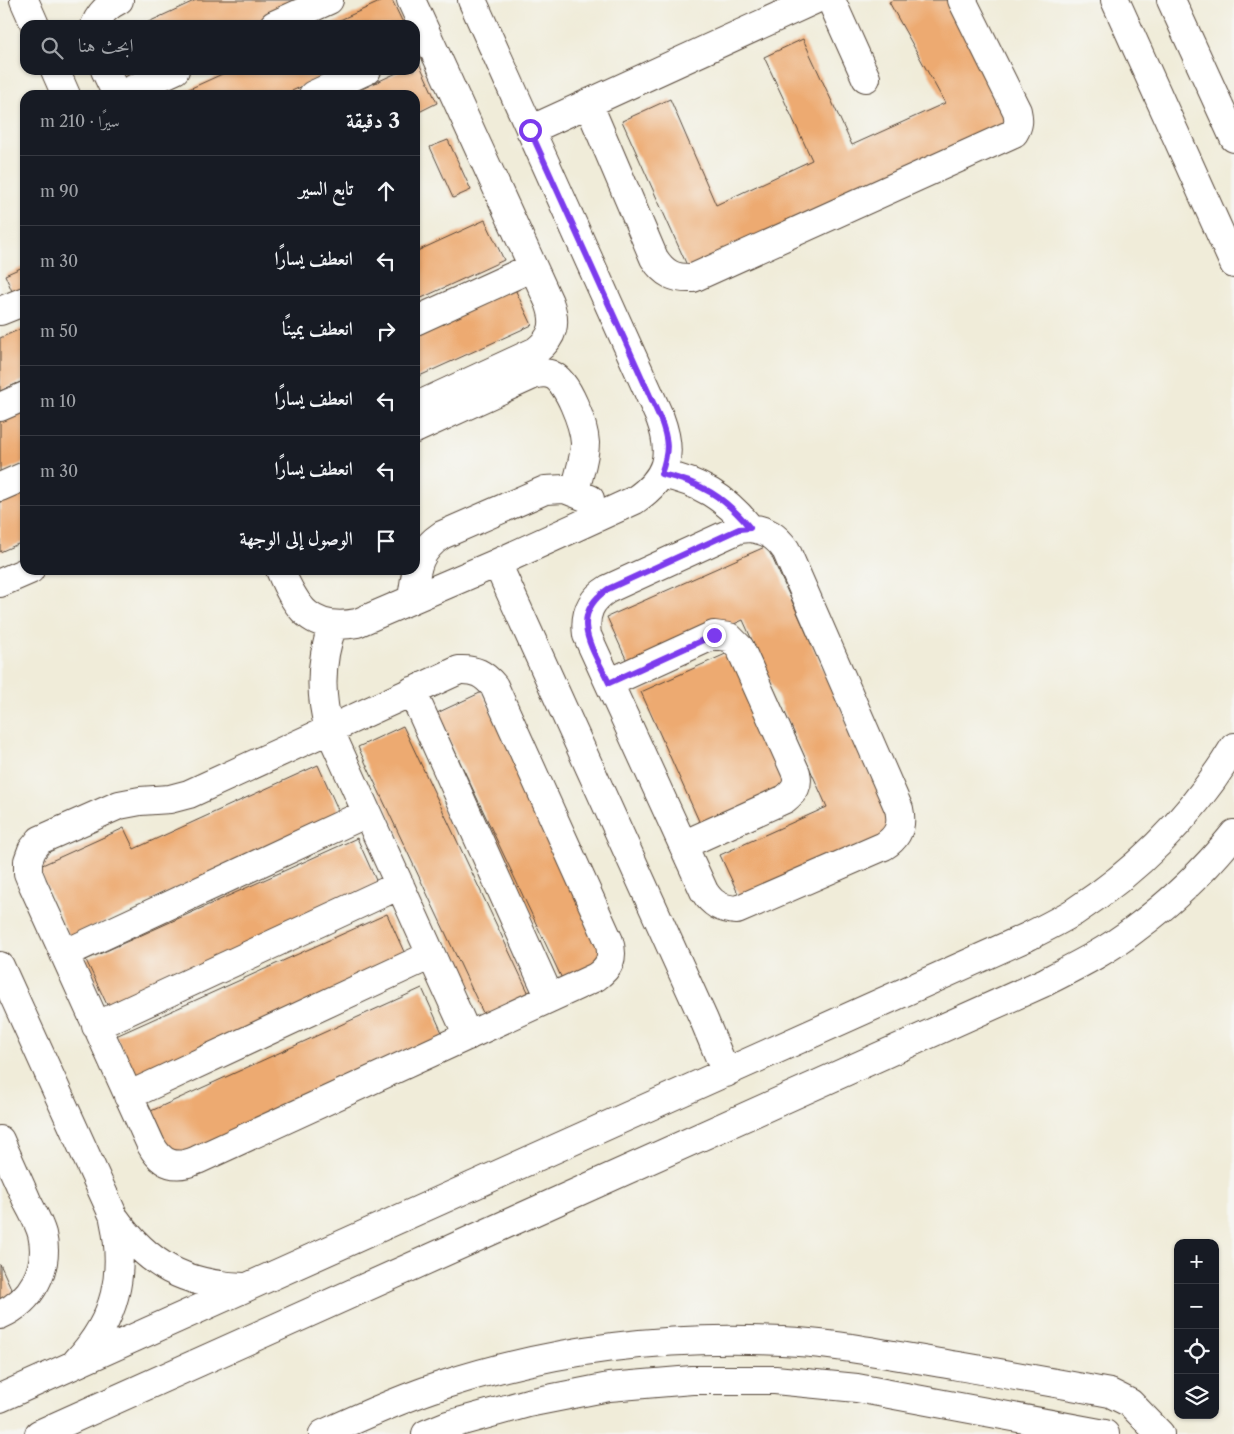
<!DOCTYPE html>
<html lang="ar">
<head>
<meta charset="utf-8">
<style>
	body { margin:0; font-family:"Libre Caslon Text",Amiri,serif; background:#242831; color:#f1f3f6; direction:rtl }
	.controls { position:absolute; right:15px; bottom:15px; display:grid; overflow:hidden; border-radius:10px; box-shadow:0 1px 4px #0004 }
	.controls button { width:45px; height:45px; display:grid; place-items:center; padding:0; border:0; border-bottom:1px solid #363941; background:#171b24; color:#f1f3f6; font:25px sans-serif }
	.stop { position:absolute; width:15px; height:15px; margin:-11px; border:4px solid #7c3aed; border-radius:50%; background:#fff }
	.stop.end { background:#7c3aed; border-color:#fff; box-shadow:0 1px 5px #0008 }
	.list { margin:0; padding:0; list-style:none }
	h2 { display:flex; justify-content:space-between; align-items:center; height:65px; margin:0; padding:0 20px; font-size:21px }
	h2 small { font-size:16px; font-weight:400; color:#9ea1a6 }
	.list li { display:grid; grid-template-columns:32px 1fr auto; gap:15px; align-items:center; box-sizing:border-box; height:70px; padding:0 20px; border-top:1px solid #363941 }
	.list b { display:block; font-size:19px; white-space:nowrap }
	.list em { font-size:16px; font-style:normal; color:#9ea1a6 }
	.icon { flex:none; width:28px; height:28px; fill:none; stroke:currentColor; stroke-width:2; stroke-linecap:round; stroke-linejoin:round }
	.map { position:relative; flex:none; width:1234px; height:1434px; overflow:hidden; direction:ltr }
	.search { position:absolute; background:#171b24; box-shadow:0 1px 4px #0004; left:20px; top:20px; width:400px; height:55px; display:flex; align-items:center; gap:12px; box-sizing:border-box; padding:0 18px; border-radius:15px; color:#9ea1a6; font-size:19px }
	.panel { position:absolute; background:#171b24; box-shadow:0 1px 4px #0004; left:20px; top:90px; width:400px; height:485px; border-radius:15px; direction:rtl }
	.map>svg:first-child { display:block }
	.building { fill:#edaa71 }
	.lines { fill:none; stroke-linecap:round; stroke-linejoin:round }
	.minor-casing { stroke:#56473a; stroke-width:30 }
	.minor { stroke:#fff; stroke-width:28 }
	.route { stroke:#7c3aed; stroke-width:6 }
</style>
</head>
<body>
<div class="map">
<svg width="1234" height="1434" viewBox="0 0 1234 1434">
	<rect width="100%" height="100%" fill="#f6f6f2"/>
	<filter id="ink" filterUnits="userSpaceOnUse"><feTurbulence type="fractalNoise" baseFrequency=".02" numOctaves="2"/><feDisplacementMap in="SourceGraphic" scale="10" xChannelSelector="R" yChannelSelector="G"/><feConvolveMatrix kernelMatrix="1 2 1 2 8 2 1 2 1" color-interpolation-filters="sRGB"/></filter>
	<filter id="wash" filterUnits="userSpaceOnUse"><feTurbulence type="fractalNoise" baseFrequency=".0096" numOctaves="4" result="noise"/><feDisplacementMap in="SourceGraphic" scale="20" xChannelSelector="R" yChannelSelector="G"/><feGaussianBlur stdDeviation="1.12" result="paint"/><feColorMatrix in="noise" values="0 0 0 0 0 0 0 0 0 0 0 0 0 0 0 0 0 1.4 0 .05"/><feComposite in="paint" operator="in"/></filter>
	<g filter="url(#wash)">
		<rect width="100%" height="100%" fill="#f0ecd9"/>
		<g id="blocks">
			<path class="building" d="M 196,0 L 304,0 L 250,25 L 142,25 Z
				M 384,0 L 392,0 L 404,25 L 329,25 Z
				M 893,0 L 953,0 L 1011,125 L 690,272 L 622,121 L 670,99 L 716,205 L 812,160 L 764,57 L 803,39 L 852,145 L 945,103 L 889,2 Z
				M 419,63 L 437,103 L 415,114 L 415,95 L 349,95 L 403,70 L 415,70 L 415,65 Z
				M 231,70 L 338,70 L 283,95 L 176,95 Z
				M 448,140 L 471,190 L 453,198 L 430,147 Z
				M 485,220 L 504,260 L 415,301 L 415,252 Z
				M 25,266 L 25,294 L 15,298 L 5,275 Z
				M 513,285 L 532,325 L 415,378 L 415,329 Z
				M 25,327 L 25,380 L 0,391 L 0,338 Z
				M 25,409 L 25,462 L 0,473 L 0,420 Z
				M 25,488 L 25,541 L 0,552 L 0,500 Z
				M 767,546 L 897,833 L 742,902 L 720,855 L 827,807 L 743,620 L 631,670 L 607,617 Z
				M 730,652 L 793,790 L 703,830 L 641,692 Z
				M 482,692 L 609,962 L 564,983 L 437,713 Z
				M 403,726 L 530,996 L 485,1017 L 358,747 Z
				M 318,765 L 340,814 L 70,937 L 38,867 L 124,828 L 134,849 Z
				M 357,838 L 379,887 L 109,1009 L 86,960 Z
				M 387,914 L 409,963 L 139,1086 L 116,1036 Z
				M 422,988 L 444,1037 L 174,1160 L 151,1111 Z
				M 0,1264 L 16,1299 L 0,1306 Z"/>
		</g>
	</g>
	<g filter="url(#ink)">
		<use href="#blocks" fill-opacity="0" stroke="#56473a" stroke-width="1"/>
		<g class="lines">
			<g class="minor-casing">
				<path id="minor" d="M 24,0 L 35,25
					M 411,0 L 549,302 C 557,323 554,337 536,351 L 415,407
					M 831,0 L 866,78
					M 1115,0 L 1234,264
					M 1171,0 L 1234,138
					M 95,25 C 100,13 107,6 119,0
					M 274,25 L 329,0
					M 55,70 L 66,95
					M 105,70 L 117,95
					M 120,95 L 175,70
					M 313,95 L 367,70
					M 588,103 L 654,258 C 664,274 675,279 693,278 L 1014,133 C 1019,125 1019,120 1017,111 L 962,0
					M 530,130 L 814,0
					M 0,311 L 25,301
					M 415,321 L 533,267
					M 0,407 L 25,396
					M 415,429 L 533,375 C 540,373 546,372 552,375 C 568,381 584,426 585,443 C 585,459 578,476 575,492
					M 661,474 C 700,482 725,497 750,528
					M 0,487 L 25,476
					M 750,528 C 767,530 776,536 786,550 L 899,809 C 903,826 898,837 884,846 L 737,910 C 721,909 712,904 704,891 L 587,635 C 584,614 590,600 608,589 L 739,529 Z
					M 497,563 L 704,1020 L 726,1073
					M 280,570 C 296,607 310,632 357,623 L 497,563 L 635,500 C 667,478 674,456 660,418 L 472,0
					M 0,583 L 30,570
					M 412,599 C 416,571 416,552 442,535 L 545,490 L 565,489 L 590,499
					M 333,625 C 320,660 319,693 329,729 L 468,1036
					M 459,670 C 475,669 484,674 494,686 L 609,941 C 614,958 610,967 596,977 L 197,1160 C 176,1169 162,1165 151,1145 L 33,885 L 28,873 L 28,861 L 32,850 L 40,840 L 119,805 L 140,801 L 170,799 L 189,794 Z
					M 609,683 L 714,635 L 729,637 L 740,648 L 796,773 C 799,785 795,791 785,799 L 683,845
					M 412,691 L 550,998
					M 64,954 L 367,813
					M 0,966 L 114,1217 C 148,1265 185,1285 244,1287
					M 96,1026 L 400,885
					M 128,1096 L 431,955
					M 0,1140 C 9,1161 19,1182 28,1203 C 33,1213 39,1223 42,1234 C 50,1268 32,1301 0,1315
					M 77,1361 C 116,1319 126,1274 114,1219
					M 0,1398 L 1027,937 C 1043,929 1059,921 1074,912 C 1141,868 1193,815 1234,747
					M 39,1434 L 1043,983 C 1074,967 1107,951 1135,929 C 1172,902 1205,870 1234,834
					M 323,1434 C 362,1416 402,1398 443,1385 C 553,1349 667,1335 782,1341 C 834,1343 884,1354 935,1362 C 993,1372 1052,1382 1110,1393 L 1130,1403 L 1160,1434
					M 426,1434 L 448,1425 L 528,1403 L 609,1387 L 692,1380 L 775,1380 L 857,1388 L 1105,1434"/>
			</g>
			<use href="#minor" class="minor"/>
		</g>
	</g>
	<g class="lines" filter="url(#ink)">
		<path class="route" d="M 530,130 L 660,418 C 669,441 669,451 661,474 C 700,482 725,497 750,528 L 739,529 L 608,589 C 567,616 593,649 609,683 L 714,635"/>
	</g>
</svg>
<div class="controls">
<button>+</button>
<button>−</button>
<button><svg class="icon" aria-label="locate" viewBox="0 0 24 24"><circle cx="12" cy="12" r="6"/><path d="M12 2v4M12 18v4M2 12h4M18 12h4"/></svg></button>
<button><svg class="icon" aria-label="layers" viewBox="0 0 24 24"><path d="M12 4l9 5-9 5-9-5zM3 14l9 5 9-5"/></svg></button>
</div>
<div class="stop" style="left:530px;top:130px"></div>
<div class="stop end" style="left:714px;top:635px"></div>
<div class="search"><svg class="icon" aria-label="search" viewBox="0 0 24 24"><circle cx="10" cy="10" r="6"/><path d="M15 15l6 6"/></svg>ابحث هنا</div>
<section class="panel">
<h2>3 دقيقة<small>سيرًا · 210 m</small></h2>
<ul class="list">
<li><svg class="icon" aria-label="ahead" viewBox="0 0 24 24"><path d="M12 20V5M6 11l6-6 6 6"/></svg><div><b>تابع السير</b></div><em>90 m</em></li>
<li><svg class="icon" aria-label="left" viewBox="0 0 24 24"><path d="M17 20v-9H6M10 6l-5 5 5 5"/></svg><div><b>انعطف يسارًا</b></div><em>30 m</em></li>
<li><svg class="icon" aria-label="right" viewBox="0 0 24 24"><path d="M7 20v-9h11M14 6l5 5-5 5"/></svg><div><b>انعطف يمينًا</b></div><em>50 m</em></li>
<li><svg class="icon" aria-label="left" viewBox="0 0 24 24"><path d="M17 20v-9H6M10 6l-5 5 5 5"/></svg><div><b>انعطف يسارًا</b></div><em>10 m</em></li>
<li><svg class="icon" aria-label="left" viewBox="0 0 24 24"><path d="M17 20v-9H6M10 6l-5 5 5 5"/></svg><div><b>انعطف يسارًا</b></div><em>30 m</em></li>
<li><svg class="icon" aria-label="arrive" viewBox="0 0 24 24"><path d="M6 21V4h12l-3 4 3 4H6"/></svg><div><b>الوصول إلى الوجهة</b></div></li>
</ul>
</section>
</div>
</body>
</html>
